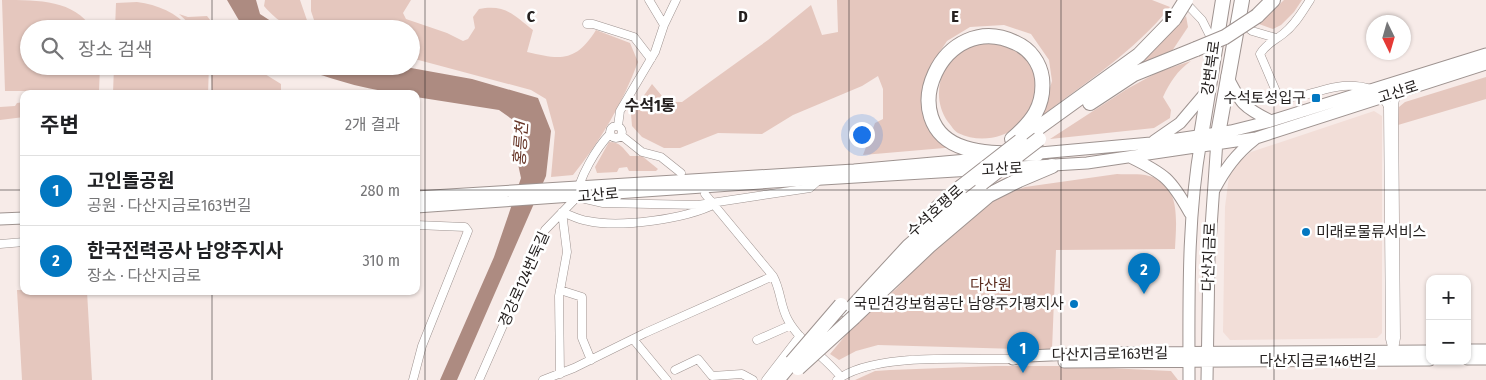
<!DOCTYPE html>
<html lang="ko">
<head>
<meta charset="utf-8">
<style>
	body { margin:0; font-family:"Fira Sans Condensed","Noto Sans KR",sans-serif; background:#f6f6f6; color:#202124 }
	.controls { position:absolute; right:15px; bottom:15px; display:grid; overflow:hidden; border-radius:10px; box-shadow:0 1px 4px #0004 }
	.controls button { width:45px; height:45px; display:grid; place-items:center; padding:0; border:0; border-bottom:1px solid #e0e0e0; background:#fff; color:#202124; font:25px sans-serif }
	.compass { position:absolute; left:1366px; top:15px; width:45px; height:45px; border-radius:50%; background:#fff; box-shadow:0 1px 4px #0004; rotate:175deg }
	.you { position:absolute; left:861px; top:134px; width:18px; height:18px; margin:-12px; border:4px solid #fff; border-radius:50%; background:#1a73e8; box-shadow:0 0 0 8px #1a73e833 }
	.badge { display:grid; place-items:center; width:32px; height:32px; border-radius:50%; background:#0277c1; color:#fff; font-size:16px; font-weight:700 }
	.pin { position:absolute; translate:-50% -41px; filter:drop-shadow(0 1px 2px #0008) }
	.pin::after { content:''; position:absolute; top:26px; width:18px; height:15px; background:inherit; clip-path:polygon(0 0,100% 0,50% 100%) }
	.list { margin:0; padding:0; list-style:none }
	h2 { display:flex; justify-content:space-between; align-items:center; height:65px; margin:0; padding:0 20px; font-size:21px }
	h2 small { font-size:16px; font-weight:400; color:#757577 }
	.list li { display:grid; grid-template-columns:32px 1fr auto; gap:15px; align-items:center; box-sizing:border-box; height:70px; padding:0 20px; border-top:1px solid #e0e0e0 }
	.list b { display:block; font-size:19px; white-space:nowrap }
	.list p { margin:0; font-size:16px; white-space:nowrap; color:#757577 }
	.list em { font-size:16px; font-style:normal; color:#757577 }
	.icon { flex:none; width:28px; height:28px; fill:none; stroke:currentColor; stroke-width:2; stroke-linecap:round; stroke-linejoin:round }
	.map { position:relative; flex:none; width:1486px; height:380px; overflow:hidden }
	.search { position:absolute; background:#fff; box-shadow:0 1px 4px #0004; left:20px; top:20px; width:400px; height:55px; display:flex; align-items:center; gap:12px; box-sizing:border-box; padding:0 18px; border-radius:28px; color:#757577; font-size:19px }
	.panel { position:absolute; background:#fff; box-shadow:0 1px 4px #0004; left:20px; top:90px; width:400px; height:205px; border-radius:10px }
	.map>svg:first-child { display:block }
	.built { fill:#f2ded8 }
	.green { fill:#e5c7be }
	.water { fill:#ad8b81 }
	.lines { fill:none; stroke-linecap:round; stroke-linejoin:round }
	.street-casing { stroke:#9e9390; stroke-width:9 }
	.secondary-casing { stroke:#9e9390; stroke-width:13 }
	.highway-casing { stroke:#9e9390; stroke-width:16 }
	.street { stroke:#fff; stroke-width:8 }
	.secondary { stroke:#fff; stroke-width:11 }
	.highway { stroke:#fff; stroke-width:14 }
	.highway-bridge-casing { stroke:#9e9390; stroke-width:16; stroke-linecap:butt }
	.highway-bridge { stroke:#fff; stroke-width:14 }
	.grid { fill:none; stroke:#252120; stroke-width:1; stroke-opacity:0.55 }
	.poi-dot { fill:#0277c1; stroke:#fff; stroke-width:2 }
	.labels { text-anchor:middle; stroke-width:5; stroke-linejoin:round; paint-order:stroke }
	.street-label { font-size:15px; fill:#252120; stroke:#fff }
	.poi-label { font-size:15px; fill:#252120; stroke:#fff; text-anchor:end }
	.park-label { font-size:15px; fill:#5b2b1e; stroke:#fff }
	.neighbourhood-label { font-size:16px; font-weight:bold; fill:#252120; stroke:#fff }
	.water-label { font-size:16px; font-style:italic; fill:#663527; stroke:#fff }
	.grid-label { font-size:16px; text-anchor:middle; font-weight:bold; fill:#252120; stroke:#fff; stroke-width:5; stroke-linejoin:round; paint-order:stroke }
</style>
</head>
<body>
<div class="map">
<svg width="1486" height="380" viewBox="0 0 1486 380">
	<rect width="100%" height="100%" fill="#f7ebe8"/>
	<path class="built" d="M 1374,111 L 1382,116 L 1382,333 L 1377,338 L 1230,340 L 1223,332 L 1225,207 L 1229,176 L 1236,164 L 1251,152 Z"/>
	<path class="green" d="M 2,0 C 41,0 73,0 93,29 L 29,29 L 29,66 L 100,66 L 99,91 L 5,91 Z
		M 265,0 L 300,0 L 310,29 C 289,29 278,22 264,6 Z
		M 311,0 L 411,0 L 403,13 L 406,19 L 447,33 L 463,41 L 468,39 L 475,28 L 473,17 L 479,9 C 505,4 514,15 533,30 L 527,52 C 561,60 576,62 596,30 L 630,43 L 638,62 C 623,102 600,142 573,175 L 551,177 L 555,132 L 546,99 L 531,90 L 411,58 L 411,29 L 317,29 L 311,11 Z
		M 837,0 L 1152,0 L 1170,7 C 1134,52 1087,81 1042,116 L 1052,81 L 1049,60 L 1031,34 L 1004,25 L 970,27 L 947,41 L 933,62 L 924,85 L 925,104 L 956,147 L 863,155 L 875,123 L 883,119 L 883,89 L 878,76 L 862,86 L 793,115 L 762,134 L 718,133 L 680,148 L 664,148 L 642,137 L 632,126 L 631,114 L 652,84 L 667,102 L 682,102 L 768,40 L 811,5 L 822,35 L 838,32 Z
		M 1284,0 L 1302,0 L 1294,12 L 1281,25 L 1273,29 L 1259,24 Z
		M 137,2 C 158,5 176,12 190,29 L 115,29 L 116,3 Z
		M 179,14 L 188,17 L 207,16 L 217,29 L 195,29 Z
		M 1186,16 L 1188,27 L 1172,51 L 1140,64 Z
		M 1000,38 L 1031,59 C 1033,68 1039,83 1037,93 C 1031,129 991,149 958,133 C 954,131 951,125 948,122 C 931,98 939,65 963,48 C 972,42 989,41 1000,38 Z
		M 1191,61 C 1177,71 1170,82 1163,97 L 1171,110 L 1170,118 L 1154,128 L 1050,139 L 1127,89 L 1158,72 Z
		M 114,66 L 209,66 L 208,94 L 113,93 Z
		M 211,66 L 252,66 L 281,84 L 281,92 L 212,92 Z
		M 1486,77 L 1486,99 L 1398,125 L 1399,107 L 1405,102 Z
		M 24,102 L 24,117 L 0,120 L 0,107 L 15,106 L 17,103 Z
		M 609,142 C 620,142 623,148 630,156 L 642,156 L 658,169 L 656,171 L 629,171 L 627,167 L 619,168 L 617,172 L 597,173 L 595,167 Z
		M 1117,174 C 1127,175 1139,173 1149,176 C 1182,183 1176,224 1175,249 L 1056,250 L 1052,350 L 878,345 L 856,351 L 839,360 L 830,354 L 861,317 L 896,289 L 926,257 L 984,206 L 1001,196 L 1025,187 Z
		M 17,290 L 87,291 L 92,380 L 22,380 Z
		M 995,366 L 1065,366 L 1171,371 L 1178,380 L 855,380 L 875,371 L 890,370 Z"/>
	<path class="water" d="M 227,0 L 256,0 L 260,14 L 283,29 L 244,29 Z
		M 294,66 L 400,66 L 472,79 L 538,98 L 551,131 L 546,176 L 457,380 L 440,380 L 494,257 L 521,178 L 518,164 L 520,136 L 513,120 L 499,110 L 416,97 L 416,94 C 376,94 332,79 294,66 Z"/>
	<g class="lines">
		<g class="street-casing">
			<path id="street" d="M 1183,0 L 1202,20 L 1214,44
				M 1310,0 C 1302,12 1295,25 1283,34 C 1274,41 1266,44 1260,54 L 1278,96 C 1309,102 1334,77 1371,89
				M 1242,23 L 1252,31 L 1276,38
				M 587,24 L 593,24 L 634,37 L 651,59
				M 664,25 L 676,0
				M 1379,98 L 1386,102 L 1388,107 L 1390,339 L 1394,354
				M610 132a6 6 0 1 1 12 0a6 6 0 1 1-12 0Z
				M 618,126 L 620,111 L 655,52 L 664,25 L 649,0
				M 622,136 L 642,152 L 661,157 L 681,173
				M 705,194 L 773,276 C 781,290 780,306 788,320 C 800,342 825,357 841,377
				M 581,198 L 603,203 L 698,205 L 810,188 L 819,180
				M 0,244 L 24,242
				M 560,290 L 582,297 L 582,338 L 591,360
				M 633,339 L 667,380
				M 757,340 L 791,325
				M 1394,349 L 1396,338 L 1394,104 L 1397,92
				M 675,370 L 698,359 L 712,376 L 742,374 L 753,380
				M 560,374 L 559,296 L 567,252 L 562,212 C 570,215 579,220 588,221 C 620,228 686,219 715,204
				M 413,380 L 422,346 L 468,231 L 465,227 L 416,225
				M 479,380 L 545,230 L 577,197 C 578,179 597,147 610,134
				M 543,380 L 574,368 L 645,333 L 773,276
				M 766,380 L 800,336
				M 837,380 C 873,352 966,360 1013,359"/>
		</g>
		<g class="secondary-casing">
			<path id="secondary" d="M 1227,76 C 1241,104 1243,107 1271,121
				M 1154,141 L 1180,123 L 1208,90
				M 1029,154 L 1151,143 L 1231,131 L 1271,121 L 1486,54
				M 1130,157 C 1165,174 1171,179 1190,213
				M 1214,190 C 1225,169 1236,154 1255,139
				M 416,197 L 854,170 L 1001,157
				M 416,207 L 773,182 L 1087,163 L 1256,138 L 1486,64
				M 0,219 L 24,218
				M 1467,350 L 1486,350
				M 1013,359 L 1028,356 L 1096,353 L 1430,351
				M 1467,359 L 1486,359
				M 1064,362 L 1430,360
				M 1189,380 C 1189,299 1187,220 1201,140
				M 1207,380 L 1209,257 L 1217,140"/>
		</g>
		<g class="highway-casing">
			<path id="highway" d="M 1257,16 L 1273,0
				M 1090,103 L 1134,74 L 1196,49
				M 1218,134 L 1242,0
				M 1201,136 L 1223,0
				M 1024,138 L 1139,55 L 1174,19
				M 1012,139 C 1032,122 1045,106 1042,78 C 1040,63 1030,49 1016,43 C 943,7 890,125 965,148 C 987,155 1014,153 1037,154
				M 935,210 L 961,187
				M 848,312 L 909,246 L 982,183
				M 854,317 L 929,246 L 989,195 L 1019,180 L 1052,166
				M 777,380 L 792,362"/>
		</g>
		<use href="#street" class="street"/>
		<use href="#secondary" class="secondary"/>
		<use href="#highway" class="highway"/>
		<g class="highway-bridge-casing">
			<path id="highway-bridge" d="M 1174,19 L 1186,0
				M 1196,49 L 1225,37 L 1257,16
				M 982,183 L 1039,139
				M 961,187 L 1020,141
				M 792,362 L 841,305
				M 798,368 L 854,317"/>
		</g>
		<use href="#highway-bridge" class="highway-bridge"/>
	</g>
	<path class="grid" d="M 212,0 L 212,29M 425,0 L 425,380M 637,0 L 637,380M 849,0 L 849,380M 1061,0 L 1061,380M 1274,0 L 1274,380M 212,66 L 212,94M 0,190 L 24,190M 416,190 L 1486,190M 212,291 L 212,380"/>
	<g class="poi-dot">
		<rect x="1311" y="93" width="10" height="10" rx="2.5"/>
		<circle cx="1306" cy="232" r="5"/>
		<circle cx="1074" cy="304" r="5"/>
	</g>
	<g class="labels">
		<g class="street-label">
			<text transform="translate(1211 68) rotate(-82)" y="5">강변북로</text>
			<text transform="translate(1398 92) rotate(-18)" y="5">고산로</text>
			<text transform="translate(1002 169) rotate(-3)" y="5">고산로</text>
			<text transform="translate(598 195) rotate(-5)" y="5">고산로</text>
			<text transform="translate(935 211) rotate(-42)" y="5">수석호평로</text>
			<text transform="translate(1209 257) rotate(-88)" y="5">다산지금로</text>
			<text transform="translate(524 279) rotate(-66)" y="5">경강로124번둑길</text>
			<text transform="translate(1110 354) rotate(-1)" y="5">다산지금로163번길</text>
			<text x="1318" y="366">다산지금로146번길</text>
		</g>
		<g class="poi-label">
			<text x="1306" y="103">수석토성입구</text>
			<text x="1316" y="237" text-anchor="start">미래로물류서비스</text>
			<text x="1064" y="309">국민건강보험공단 남양주가평지사</text>
		</g>
		<g class="park-label">
			<text x="991" y="290">다산원</text>
		</g>
		<g class="neighbourhood-label">
			<text x="650" y="111">수석1통</text>
		</g>
		<g class="water-label">
			<text transform="translate(520 144) rotate(-86)" y="6">홍릉천</text>
		</g>
	</g>
	<g class="grid-label">
		<text x="531" y="22">C</text>
		<text x="743" y="22">D</text>
		<text x="955" y="22">E</text>
		<text x="1168" y="22">F</text>
	</g>
</svg>
<div class="controls">
<button>+</button>
<button>−</button>
</div>
<svg class="compass" viewBox="-18 -18 36 36"><path d="M0-13l5 13h-10z" fill="#e53935"/><path d="M0 13l5-13h-10z" fill="#757577"/></svg>
<div class="you"></div>
<div class="pin badge" style="left:1023px;top:373px">1</div>
<div class="pin badge" style="left:1144px;top:294px">2</div>
<div class="search"><svg class="icon" aria-label="search" viewBox="0 0 24 24"><circle cx="10" cy="10" r="6"/><path d="M15 15l6 6"/></svg>장소 검색</div>
<section class="panel">
<h2>주변<small>2개 결과</small></h2>
<ul class="list">
<li><span class="badge">1</span><div><b>고인돌공원</b><p>공원 · 다산지금로163번길</p></div><em>280 m</em></li>
<li><span class="badge">2</span><div><b>한국전력공사 남양주지사</b><p>장소 · 다산지금로</p></div><em>310 m</em></li>
</ul>
</section>
</div>
</body>
</html>
